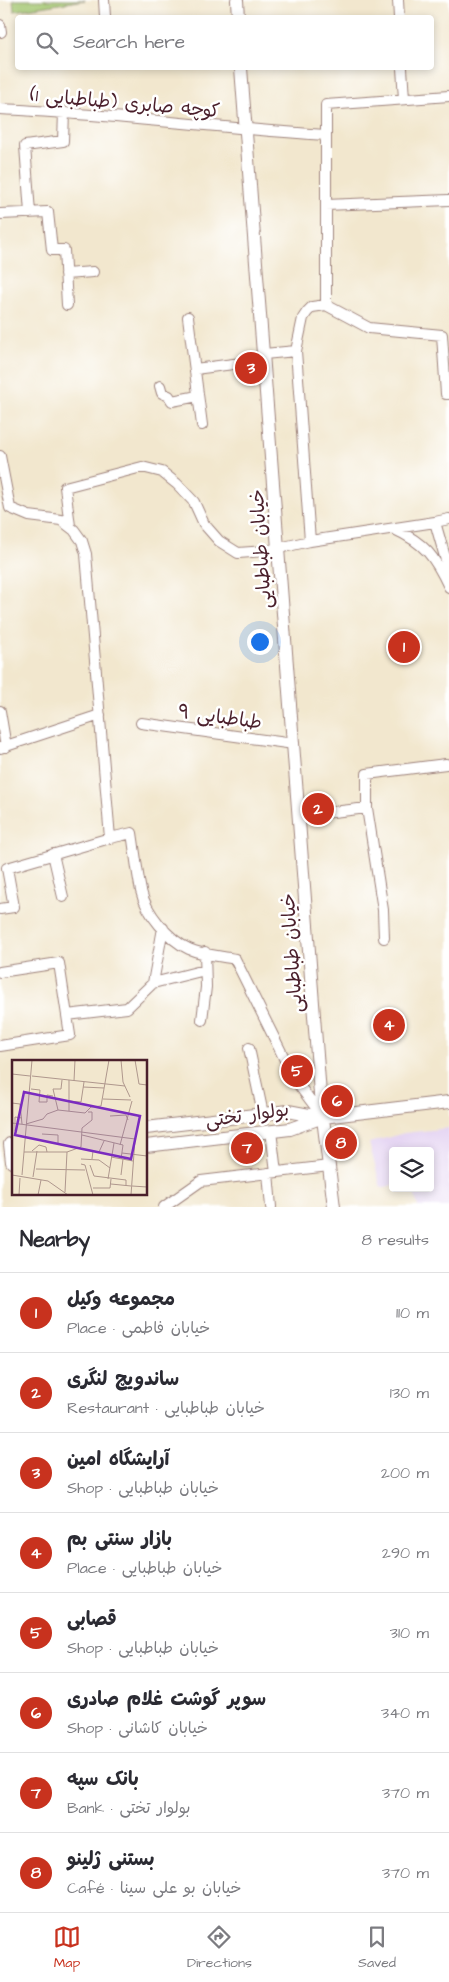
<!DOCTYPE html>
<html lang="en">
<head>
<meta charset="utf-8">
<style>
	body { margin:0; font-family:"Architects Daughter","Playpen Sans Arabic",sans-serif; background:#f7f7f7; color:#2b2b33 }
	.controls { position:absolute; right:15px; bottom:15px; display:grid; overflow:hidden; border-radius:5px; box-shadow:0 2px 8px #0003 }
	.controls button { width:45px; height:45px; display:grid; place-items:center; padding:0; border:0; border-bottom:1px solid #e1e1e2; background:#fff; color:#2b2b33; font:25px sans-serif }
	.you { position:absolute; left:259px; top:641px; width:18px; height:18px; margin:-12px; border:4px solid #fff; border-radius:50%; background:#1a73e8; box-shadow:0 0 0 8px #1a73e833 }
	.badge { display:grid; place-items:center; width:32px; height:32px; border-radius:50%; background:#c8321e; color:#fff; font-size:16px; font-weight:700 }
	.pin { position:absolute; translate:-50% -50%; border:2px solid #fff; box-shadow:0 1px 5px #0006 }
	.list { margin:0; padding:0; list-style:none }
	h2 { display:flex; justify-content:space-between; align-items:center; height:65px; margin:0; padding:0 20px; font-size:21px }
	h2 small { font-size:16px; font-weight:400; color:#7c7c81 }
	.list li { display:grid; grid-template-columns:32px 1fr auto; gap:15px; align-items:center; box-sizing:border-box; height:80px; padding:0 20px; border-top:1px solid #e1e1e2 }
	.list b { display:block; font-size:19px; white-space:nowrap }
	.list p { margin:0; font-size:16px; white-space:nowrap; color:#7c7c81 }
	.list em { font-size:16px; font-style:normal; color:#7c7c81 }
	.icon { flex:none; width:28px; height:28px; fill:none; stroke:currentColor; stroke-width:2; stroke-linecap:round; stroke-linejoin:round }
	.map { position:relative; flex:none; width:449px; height:1207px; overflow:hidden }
	.search { position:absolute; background:#fff; box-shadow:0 2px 8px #0003; left:15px; right:15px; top:15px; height:55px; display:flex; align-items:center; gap:12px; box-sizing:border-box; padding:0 18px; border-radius:5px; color:#7c7c81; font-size:19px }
	.sheet { height:705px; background:#fff }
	nav { display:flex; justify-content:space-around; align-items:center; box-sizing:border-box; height:70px; border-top:1px solid #e1e1e2; background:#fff; font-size:14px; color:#7c7c81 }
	nav a { display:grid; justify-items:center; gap:2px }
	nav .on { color:#c8321e }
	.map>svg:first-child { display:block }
	.built { fill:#e4d3f2 }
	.green { fill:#a3c670; stroke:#76724e }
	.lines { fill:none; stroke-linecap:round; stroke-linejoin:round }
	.minor-casing { stroke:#9e837c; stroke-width:12 }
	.major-casing { stroke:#9e837c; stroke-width:14 }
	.minor { stroke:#fff; stroke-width:10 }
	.major { stroke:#fff; stroke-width:12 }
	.labels { text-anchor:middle; stroke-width:5; stroke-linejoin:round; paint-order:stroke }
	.street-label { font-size:19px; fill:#4a1f2b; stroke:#fff }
	.inset-road { fill:none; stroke:#af978d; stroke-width:1 }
	.view { fill:#7b2cbf; fill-opacity:0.15; stroke:#7b2cbf; stroke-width:2.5 }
	.inset-edge { fill:none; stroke:#4a1f2b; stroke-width:2.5 }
</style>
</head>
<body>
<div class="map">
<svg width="449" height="1207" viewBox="0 0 449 1207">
	<rect width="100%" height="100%" fill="#fff"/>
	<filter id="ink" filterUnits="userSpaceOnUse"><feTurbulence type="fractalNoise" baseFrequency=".02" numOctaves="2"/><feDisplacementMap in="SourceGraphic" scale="10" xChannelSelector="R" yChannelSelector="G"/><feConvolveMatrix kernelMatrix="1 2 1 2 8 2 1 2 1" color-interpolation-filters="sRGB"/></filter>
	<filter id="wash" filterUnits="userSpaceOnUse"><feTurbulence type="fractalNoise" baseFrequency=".0096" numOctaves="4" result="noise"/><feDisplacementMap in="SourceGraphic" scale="20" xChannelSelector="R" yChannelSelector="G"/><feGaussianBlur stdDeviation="1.12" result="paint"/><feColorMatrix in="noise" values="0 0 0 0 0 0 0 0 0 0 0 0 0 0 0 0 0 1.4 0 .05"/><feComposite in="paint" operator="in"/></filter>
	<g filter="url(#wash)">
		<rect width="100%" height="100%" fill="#f2e7ce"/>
		<path class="built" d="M 449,1128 L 449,1207 L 418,1207 L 413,1188 L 430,1188 L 430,1151 L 393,1151 L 393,1185 L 381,1188 L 369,1143 L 404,1133 Z"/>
		<path class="green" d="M 13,0 L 85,0 L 14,11 Z"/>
	</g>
	<g filter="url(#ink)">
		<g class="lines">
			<g class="minor-casing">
				<path id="minor" d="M 104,0 L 105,17
					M 398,0 L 399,18
					M 0,25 L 1,32
					M 402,68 L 404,99
					M 0,109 C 109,114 217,128 326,135
					M 326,205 L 449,200
					M 30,213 L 25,146 L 63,141 L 64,112
					M 0,214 L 48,212 L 52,250 L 64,250 L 67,305
					M 65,274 L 93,272
					M 326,305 L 326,105 L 449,96
					M 188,317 L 202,425
					M 264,354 L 296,351
					M 195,369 L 264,360
					M 160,386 L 162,393 L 169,396 L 172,401 L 198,396
					M 0,456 L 10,508 L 29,516 L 61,520 L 74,530 L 82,541 L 86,554 L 110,838 L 132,833 C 135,852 137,872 141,891 C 146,913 169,940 189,949 C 203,955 220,956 235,959 L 295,1080 L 323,1117
					M 435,522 L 449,519
					M 70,526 L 65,487 L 142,467 L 162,472 L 177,484 L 194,502 L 204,524 L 219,541 L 238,553 L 266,551 L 310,541 L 435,522 L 449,571
					M 394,529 C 425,543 435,557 449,587
					M 310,541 L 296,351 L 303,318 L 307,312 L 312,307 L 326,305 L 369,328 L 442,335 L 446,394 L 449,394
					M 0,711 L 6,747
					M 141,723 L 294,744
					M 0,748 L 100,715
					M 299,816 L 367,808
					M 53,854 L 63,897
					M 0,909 L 14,907 L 7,868 L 110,838
					M 384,938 L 383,910 L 367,808 L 367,774 L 446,764
					M 0,972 L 59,963 L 70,1035 L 0,1046
					M 153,983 L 163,928
					M 67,1015 L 127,1008 L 153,983 L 205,970
					M 202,1020 L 206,987 L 205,952
					M 249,1048 L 263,1114
					M 271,1131 L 276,1172
					M 268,1173 L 271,1207
					M 164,1207 L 201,1181 L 329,1166"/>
			</g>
			<g class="major-casing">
				<path id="major" d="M 237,0 L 238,18
					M 241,68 L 320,1094 L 334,1207
					M 146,1128 L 288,1111 L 320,1117
					M 10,1144 L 12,1162
					M 146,1146 L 290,1129 L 323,1117 L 449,1102"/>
			</g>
			<use href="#minor" class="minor"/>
			<use href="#major" class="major"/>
		</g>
	</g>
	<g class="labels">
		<g class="street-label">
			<text transform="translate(125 102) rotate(5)" y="7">کوچه صابری (طباطبایی 1)</text>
			<text transform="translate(260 549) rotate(-94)" y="7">خیابان طباطبایی</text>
			<text transform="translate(220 716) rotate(8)" y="7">طباطبایی ۹</text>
			<text transform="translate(291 953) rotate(-94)" y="7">خیابان طباطبایی</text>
			<text transform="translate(247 1114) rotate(-8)" y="7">بولوار تختی</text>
		</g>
	</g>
	<g transform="translate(12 1060)">
		<rect width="135" height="135" fill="#f2e7ce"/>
		<path class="inset-road" d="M 109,0 L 111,22 L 118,37M 123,0 L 127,24 L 135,25M 0,14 L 18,16M 20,16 L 113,26M 57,20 L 57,51M 62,21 L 63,0M 71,27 L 92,28M 19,29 L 28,30 L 27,42 L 35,42 L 35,35 L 41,36M 91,39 L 119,40M 56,41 L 69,42 L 72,22M 0,43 L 8,44 L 10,64M 46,50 L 41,29 L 49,29 L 50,20M 98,56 L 114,55 L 116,60M 0,63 L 123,79M 14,64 L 31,59 L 35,54 L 46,50 L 73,53 L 79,47 L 89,46 L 97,0M 3,71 L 3,57 L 10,58M 30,74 L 46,75 L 46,83M 70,75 L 111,85 L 109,99M 108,85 L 120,41M 20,91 L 27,85 L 34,87 L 35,92M 12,92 L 55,92M 55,92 L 69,87 L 70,68 L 80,60 L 80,52 L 76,52M 110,93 L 135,96M 99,97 L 121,101M 69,99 L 87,100 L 98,108M 80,99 L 81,91 L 87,92 L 92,81M 69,104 L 73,105 L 81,135M 78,105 L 82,116 L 114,120 L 114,126M 24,109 L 73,110M 0,115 L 36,121 L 56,135M 10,115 L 20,0M 109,115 L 111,99M 21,117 L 25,91M 96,119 L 102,83M 99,124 L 119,126M 120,126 L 135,127M 81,128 L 98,128 L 99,119M 53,132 L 55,92M 7,135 L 8,118M 26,135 L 29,120M 119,135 L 123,79"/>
		<path class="view" d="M 12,32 L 128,56 L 119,99 L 3,75 Z"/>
		<rect width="135" height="135" class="inset-edge"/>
	</g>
</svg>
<div class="controls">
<button><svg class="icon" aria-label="layers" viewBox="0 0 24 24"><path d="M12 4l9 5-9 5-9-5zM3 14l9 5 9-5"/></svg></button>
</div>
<div class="you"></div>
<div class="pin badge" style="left:404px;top:647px">1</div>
<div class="pin badge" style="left:318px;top:809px">2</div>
<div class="pin badge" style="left:251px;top:368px">3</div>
<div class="pin badge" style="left:389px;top:1025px">4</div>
<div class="pin badge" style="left:297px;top:1071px">5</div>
<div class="pin badge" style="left:337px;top:1101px">6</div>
<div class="pin badge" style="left:247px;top:1148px">7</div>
<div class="pin badge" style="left:341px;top:1143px">8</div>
<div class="search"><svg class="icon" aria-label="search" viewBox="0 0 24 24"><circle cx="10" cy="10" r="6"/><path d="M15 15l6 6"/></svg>Search here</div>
</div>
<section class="sheet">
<h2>Nearby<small>8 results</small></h2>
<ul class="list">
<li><span class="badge">1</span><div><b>مجموعه وکیل</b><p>Place · خیابان فاطمی</p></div><em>110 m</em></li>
<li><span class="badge">2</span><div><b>ساندویچ لنگری</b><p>Restaurant · خیابان طباطبایی</p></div><em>130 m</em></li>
<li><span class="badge">3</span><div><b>آرایشگاه امین</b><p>Shop · خیابان طباطبایی</p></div><em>200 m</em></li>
<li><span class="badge">4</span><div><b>بازار سنتی بم</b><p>Place · خیابان طباطبایی</p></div><em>290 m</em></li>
<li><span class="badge">5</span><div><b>قصابی</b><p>Shop · خیابان طباطبایی</p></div><em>310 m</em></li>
<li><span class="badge">6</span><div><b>سوپر گوشت غلام صادری</b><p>Shop · خیابان کاشانی</p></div><em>340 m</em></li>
<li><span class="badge">7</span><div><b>بانک سپه</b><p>Bank · بولوار تختی</p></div><em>370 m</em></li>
<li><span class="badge">8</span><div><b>بستنی ژلینو</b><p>Café · خیابان بو علی سینا</p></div><em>370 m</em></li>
</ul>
</section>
<nav>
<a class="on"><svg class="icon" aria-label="map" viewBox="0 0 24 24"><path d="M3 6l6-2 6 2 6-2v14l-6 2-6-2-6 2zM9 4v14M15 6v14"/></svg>Map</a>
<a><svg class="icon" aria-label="directions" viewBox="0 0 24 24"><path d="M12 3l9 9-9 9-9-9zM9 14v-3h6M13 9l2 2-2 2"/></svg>Directions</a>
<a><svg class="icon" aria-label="saved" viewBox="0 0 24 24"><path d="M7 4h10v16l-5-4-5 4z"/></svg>Saved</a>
</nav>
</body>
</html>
